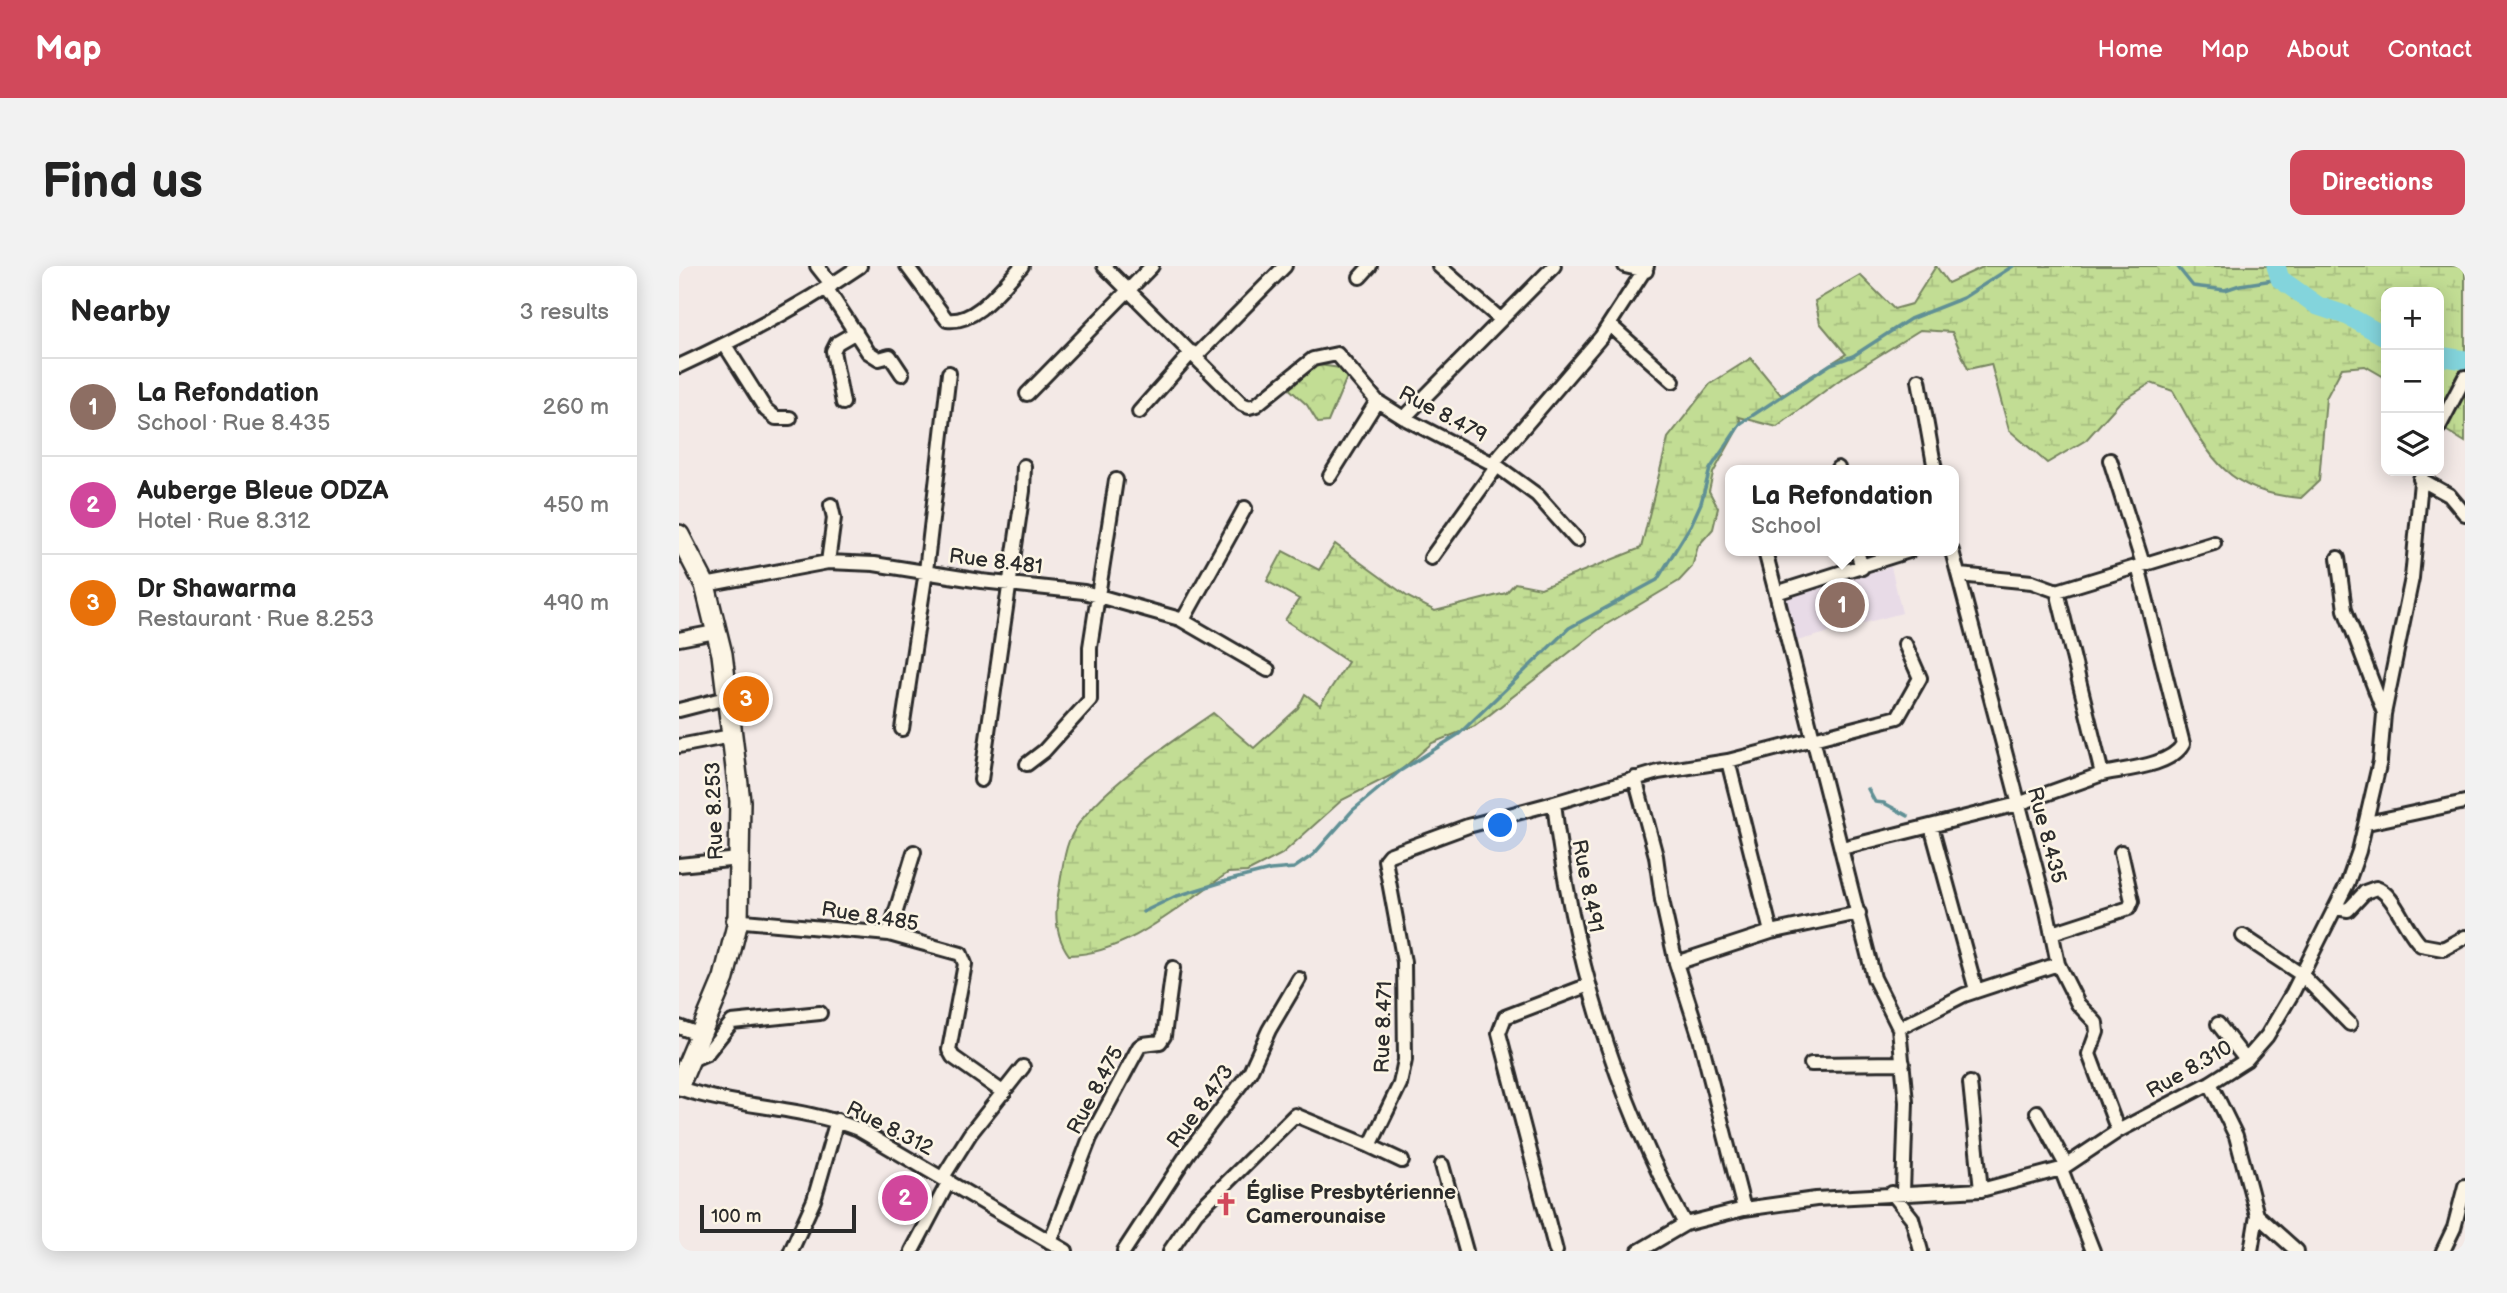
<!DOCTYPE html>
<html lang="en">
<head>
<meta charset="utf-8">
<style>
	body { margin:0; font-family:"Balsamiq Sans",sans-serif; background:#f2f2f2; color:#222 }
	.controls { position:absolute; right:21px; top:21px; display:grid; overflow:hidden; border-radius:14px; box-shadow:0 4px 18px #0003 }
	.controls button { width:63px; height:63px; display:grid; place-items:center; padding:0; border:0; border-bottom:2px solid #e0e0e0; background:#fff; color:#222; font:35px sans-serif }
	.scale { position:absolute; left:21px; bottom:18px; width:156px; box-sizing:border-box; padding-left:7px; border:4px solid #2b2b2b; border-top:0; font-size:19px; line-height:24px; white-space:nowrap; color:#2b2b2b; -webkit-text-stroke:5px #fcf5e5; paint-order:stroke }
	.you { position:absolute; left:822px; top:560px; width:24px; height:24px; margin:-18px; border:5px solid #fff; border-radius:50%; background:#1a73e8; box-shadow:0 0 0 10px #1a73e833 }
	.badge { display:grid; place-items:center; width:46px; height:46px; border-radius:50%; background:#d1495b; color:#fff; font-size:23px; font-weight:700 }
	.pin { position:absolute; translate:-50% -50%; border:4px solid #fff; box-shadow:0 2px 7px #0006 }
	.popup { position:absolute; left:1046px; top:199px; width:234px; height:91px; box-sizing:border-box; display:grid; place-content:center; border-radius:14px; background:#fff; filter:drop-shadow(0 2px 5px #0005); font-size:23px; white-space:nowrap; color:#767676 }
	.popup b { font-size:26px; color:#222 }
	.popup::after { content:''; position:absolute; left:50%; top:100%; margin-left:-14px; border:14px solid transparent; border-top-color:#fff }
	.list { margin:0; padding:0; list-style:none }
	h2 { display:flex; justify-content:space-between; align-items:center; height:91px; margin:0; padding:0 28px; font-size:30px }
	h2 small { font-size:23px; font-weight:400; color:#767676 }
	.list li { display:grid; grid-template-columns:46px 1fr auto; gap:21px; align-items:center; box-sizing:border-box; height:98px; padding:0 28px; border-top:2px solid #e0e0e0 }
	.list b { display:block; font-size:26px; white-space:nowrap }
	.list p { margin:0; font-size:23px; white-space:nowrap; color:#767676 }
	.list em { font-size:23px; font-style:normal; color:#767676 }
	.icon { flex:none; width:38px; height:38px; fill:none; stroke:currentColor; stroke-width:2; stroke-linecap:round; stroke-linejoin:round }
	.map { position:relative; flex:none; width:1786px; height:985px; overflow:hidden; border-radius:14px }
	header { display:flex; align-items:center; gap:42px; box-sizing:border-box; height:98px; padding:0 35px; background:#d1495b; color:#fff }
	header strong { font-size:33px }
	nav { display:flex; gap:38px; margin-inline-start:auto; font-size:24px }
	.intro { display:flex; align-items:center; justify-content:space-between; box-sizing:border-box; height:168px; padding:0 42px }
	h1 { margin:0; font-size:49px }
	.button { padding:18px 32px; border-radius:14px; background:#d1495b; color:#fff; font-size:24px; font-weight:700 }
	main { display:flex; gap:42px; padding:0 42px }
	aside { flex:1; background:#fff; border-radius:14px; box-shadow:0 4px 18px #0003 }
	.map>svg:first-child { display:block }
	.built { fill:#e8dbe7 }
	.forest { fill:url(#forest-crowns); stroke:#768460; stroke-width:2 }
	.wetland { fill:url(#wetland-marsh); stroke:#768460; stroke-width:2 }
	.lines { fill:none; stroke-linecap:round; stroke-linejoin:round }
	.stream { stroke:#609095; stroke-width:3.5 }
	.river { stroke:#83d4dc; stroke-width:19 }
	.minor-casing { stroke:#2b2b2b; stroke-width:18 }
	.highway-casing { stroke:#2b2b2b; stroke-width:24 }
	.minor { stroke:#fcf5e5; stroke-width:12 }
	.highway { stroke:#fcf5e5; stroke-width:19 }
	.labels { text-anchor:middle; stroke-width:5; stroke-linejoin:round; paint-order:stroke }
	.street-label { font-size:21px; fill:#2b2b2b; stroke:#fcf5e5 }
	.poi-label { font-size:21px; font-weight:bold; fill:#2b2b2b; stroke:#fcf5e5; text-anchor:start }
</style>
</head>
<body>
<header>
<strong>Map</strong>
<nav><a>Home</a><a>Map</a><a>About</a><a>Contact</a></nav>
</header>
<div class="intro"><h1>Find us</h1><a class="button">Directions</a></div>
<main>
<aside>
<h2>Nearby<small>3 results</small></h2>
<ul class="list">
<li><span class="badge" style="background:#8d6e63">1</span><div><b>La Refondation</b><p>School · Rue 8.435</p></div><em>260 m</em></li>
<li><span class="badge" style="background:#d1479c">2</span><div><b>Auberge Bleue ODZA</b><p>Hotel · Rue 8.312</p></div><em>450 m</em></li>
<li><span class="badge" style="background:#e8710a">3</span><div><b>Dr Shawarma</b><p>Restaurant · Rue 8.253</p></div><em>490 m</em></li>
</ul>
</aside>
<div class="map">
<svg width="1786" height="985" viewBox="0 0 1786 985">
	<defs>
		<pattern id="forest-crowns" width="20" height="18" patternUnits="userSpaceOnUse" patternTransform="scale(1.75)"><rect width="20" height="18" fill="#c2dd94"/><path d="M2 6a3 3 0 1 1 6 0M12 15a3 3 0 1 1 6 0" fill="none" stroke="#a7be80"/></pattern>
		<pattern id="wetland-marsh" width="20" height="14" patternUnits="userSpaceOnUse" patternTransform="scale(1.75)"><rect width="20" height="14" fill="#c2dd94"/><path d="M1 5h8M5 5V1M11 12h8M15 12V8" fill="none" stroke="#a7be80"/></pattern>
	</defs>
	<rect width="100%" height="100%" fill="#f3e9e6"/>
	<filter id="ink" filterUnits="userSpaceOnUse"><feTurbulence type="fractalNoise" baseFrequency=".0143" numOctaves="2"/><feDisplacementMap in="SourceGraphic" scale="14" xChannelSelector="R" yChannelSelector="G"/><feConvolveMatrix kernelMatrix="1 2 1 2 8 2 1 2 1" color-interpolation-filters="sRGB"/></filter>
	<g filter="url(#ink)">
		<path class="built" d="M 1212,301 L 1223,347 L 1114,376 L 1103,332 Z"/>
		<path class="forest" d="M 640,99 L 661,102 L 668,111 L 649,156 L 639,157 L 628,139 L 607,120 Z"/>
		<path class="wetland" d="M 1257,0 L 1269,17 L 1306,0 L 1786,0 L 1786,176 L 1760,160 L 1760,26 L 1707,26 L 1707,112 L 1686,100 L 1663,102 L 1647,132 L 1640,215 L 1622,232 C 1544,227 1528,186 1494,125 L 1472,117 L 1440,137 L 1407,174 L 1368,197 L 1330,164 L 1312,98 L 1289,103 L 1273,66 L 1241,64 L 1159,115 L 1098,161 L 1060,151 L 1062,157 L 1034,207 L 1030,225 L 1039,242 L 1034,263 L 1019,280 L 1013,301 L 1000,315 L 923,361 L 796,460 L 753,477 L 721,505 L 663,534 L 603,588 L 568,606 L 549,607 C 501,639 449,688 390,689 C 376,670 375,647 380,623 C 383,608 384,590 390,575 C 407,531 494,475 534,447 L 575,482 L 619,442 L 626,428 L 641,439 L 669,396 L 606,354 L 620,333 L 588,315 L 604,285 L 640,304 L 656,278 L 729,331 L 756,345 L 827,327 L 836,317 L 862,322 L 962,282 L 989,172 L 1031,118 L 1072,92 L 1102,129 L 1167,88 L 1141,57 L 1136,35 L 1181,9 L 1215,43 L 1233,38 Z"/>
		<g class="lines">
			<path class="stream" d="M 1498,0 L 1514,20 L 1546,24 L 1561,19 L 1601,13
				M 1189,523 L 1196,536 L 1205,537 L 1229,550
				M 464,646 L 495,631 L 547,615 L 591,604 L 615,602 L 634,589 L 674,544 L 721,505 L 780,468 L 890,362 L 978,314 L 1012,259 L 1022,237 L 1031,203 L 1062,157 L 1152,98 L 1174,90 L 1231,53 L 1284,32 L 1334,0"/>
			<path class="river" d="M 1597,0 L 1601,13 L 1639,40 L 1669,50 L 1707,71
				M 1760,90 L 1786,94"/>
			<g class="minor-casing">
				<path id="minor" d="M 138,0 L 153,19
					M 228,0 L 268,54 C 298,58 323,20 343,0
					M 425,0 L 563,138 L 570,141 L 577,139 L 634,93 L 658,88 L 698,135 L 725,152 L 818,200 L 858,229 L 898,274
					M 760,0 L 820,52
					M 946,0 L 967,5
					M 681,11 L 691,0
					M 148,23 L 189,86 L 200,93 L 211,90 L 223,108
					M 931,59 L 994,115
					M 46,79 L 87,144 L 97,152 L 111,152
					M 517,90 L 606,0
					M 0,100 C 63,71 124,39 181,0
					M 1240,114 L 1256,204
					M 348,128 L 473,0
					M 164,137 L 154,85 L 158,77 L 177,66
					M 460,146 L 513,86
					M 725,152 L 875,0
					M 1760,161 L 1786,111
					M 1431,194 L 1464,298
					M 814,197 L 922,71 L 968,0
					M 1159,202 L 1159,204
					M 651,210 L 698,135
					M 1741,213 L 1770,229 L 1786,248
					M 1086,285 L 1097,327
					M 1178,285 L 1183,302
					M 752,292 L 818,200
					M 1659,292 L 1666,344 L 1705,447
					M 149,296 L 155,252 L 152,239
					M 26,319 L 149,296 L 195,298 L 302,315 L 405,326 L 501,353 L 589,404
					M 1378,325 L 1535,277
					M 504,354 L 566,242
					M 0,373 L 31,367
					M 0,444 L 43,433
					M 223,463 L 247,305 L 270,107
					M 0,480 L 47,471
					M 1049,495 L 1092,666
					M 348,498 L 365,485 L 411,434 L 411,381 L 437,214
					M 1423,508 C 1446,503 1492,500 1504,478 L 1459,300
					M 956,512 L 977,590 L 983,634 L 997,697 L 1021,772 L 1065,943
					M 302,514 L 344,225 L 345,200
					M 1688,557 L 1786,536
					M 1252,560 L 1297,724
					M 1163,582 L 1339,538 L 1423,508 L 1378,325 L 1353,316 L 1280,309
					M 0,599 L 60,593
					M 1656,642 L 1669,644 L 1686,626 L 1697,622 C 1715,627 1726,664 1742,679 L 1764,683 L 1786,671
					M 54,654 L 210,668 L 282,688 L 286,698 L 270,784 L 274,791 L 325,827
					M 1373,667 L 1450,642 L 1453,635 L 1442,586
					M 210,668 L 235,586
					M 1564,670 L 1623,709 L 1671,758
					M 997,697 L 1092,666 L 1180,647
					M 1379,698 L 1399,738 L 1417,757 L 1418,766 L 1410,788 L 1439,865
					M 1539,758 L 1567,794
					M 0,761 L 22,769
					M 1220,762 L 1285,729 L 1379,698 L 1368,645 L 1273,285
					M 12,794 L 28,787 L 53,756 L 141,747
					M 1132,798 L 1224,797
					M 1291,817 L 1302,924
					M 1531,817 L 1557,870 L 1578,949 L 1618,985
					M 0,822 C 58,842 122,840 179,863 L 387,985
					M 1358,846 L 1387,899
					M 691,880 L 723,895
					M 763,899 L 787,985
					M 1382,903 L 1414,985
					M 264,911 L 291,868 L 344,801
					M 1224,926 L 1227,836 L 1220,762 L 1195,712 L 1097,327 L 1230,285
					M 1213,927 L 1233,952 L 1242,985
					M 1006,958 C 935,829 892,683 875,537 L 979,506 L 1049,495 L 1219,451 L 1241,412 L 1226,378
					M 371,976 L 411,872 L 460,781 L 464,778 L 481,776 L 485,770 L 494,702
					M 112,985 L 135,934 L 158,854
					M 233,985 L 270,915
					M 445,985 L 509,887 L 571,806 L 590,764 L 620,713
					M 491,985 L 517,947 L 616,849 L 691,880 L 721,818 L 726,794 L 725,696 L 706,594 L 710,589 L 789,560 L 875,537
					M 877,985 L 820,767 L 826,751 L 910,719
					M 960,985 L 1006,958 L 1065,943 L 1137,933 L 1302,924 L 1382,903 L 1439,865 L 1531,817 L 1567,794 L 1588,770 L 1614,726 L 1669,616 L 1680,585 L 1701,495 L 1705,448 L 1733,312 L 1743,205
					M 1572,985 L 1578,949
					M 1764,985 L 1775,962 L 1786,920"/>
			</g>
			<g class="highway-casing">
				<path id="highway" d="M 0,269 L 26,319 L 43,388 L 61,535 L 59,655 L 45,712 L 0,819"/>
			</g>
			<use href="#minor" class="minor"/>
			<use href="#highway" class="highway"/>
		</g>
	</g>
	<defs>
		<g id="church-bare" transform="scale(1.89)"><path d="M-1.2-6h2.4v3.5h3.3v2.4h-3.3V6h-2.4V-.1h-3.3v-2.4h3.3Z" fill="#d1495b" stroke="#fcf5e5" stroke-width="2.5" paint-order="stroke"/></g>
	</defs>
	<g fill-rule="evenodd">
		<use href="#church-bare" x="547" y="938"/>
	</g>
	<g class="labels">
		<g class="street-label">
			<text transform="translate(764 148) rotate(28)" y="7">Rue 8.479</text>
			<text transform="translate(317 295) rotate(7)" y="7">Rue 8.481</text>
			<text transform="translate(35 545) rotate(-92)" y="7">Rue 8.253</text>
			<text transform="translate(1368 569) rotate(75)" y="7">Rue 8.435</text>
			<text transform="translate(909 620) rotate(79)" y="7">Rue 8.491</text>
			<text transform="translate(191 650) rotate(9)" y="7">Rue 8.485</text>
			<text transform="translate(704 761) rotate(-88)" y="7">Rue 8.471</text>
			<text transform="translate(1510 803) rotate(-30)" y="7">Rue 8.310</text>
			<text transform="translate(416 824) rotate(-62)" y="7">Rue 8.475</text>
			<text transform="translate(521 840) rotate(-54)" y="7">Rue 8.473</text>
			<text transform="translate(211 862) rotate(27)" y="7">Rue 8.312</text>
		</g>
		<g class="poi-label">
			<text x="567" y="933">Église Presbytérienne<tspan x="567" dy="24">Camerounaise</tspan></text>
		</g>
	</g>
</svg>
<div class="controls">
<button>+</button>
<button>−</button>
<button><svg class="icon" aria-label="layers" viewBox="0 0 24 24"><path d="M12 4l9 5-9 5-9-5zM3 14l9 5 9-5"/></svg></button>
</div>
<div class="scale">100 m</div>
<div class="you"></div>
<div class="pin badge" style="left:1163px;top:339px;background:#8d6e63">1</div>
<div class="popup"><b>La Refondation</b>School</div>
<div class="pin badge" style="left:226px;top:932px;background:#d1479c">2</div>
<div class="pin badge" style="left:67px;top:433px;background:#e8710a">3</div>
</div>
</main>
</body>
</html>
